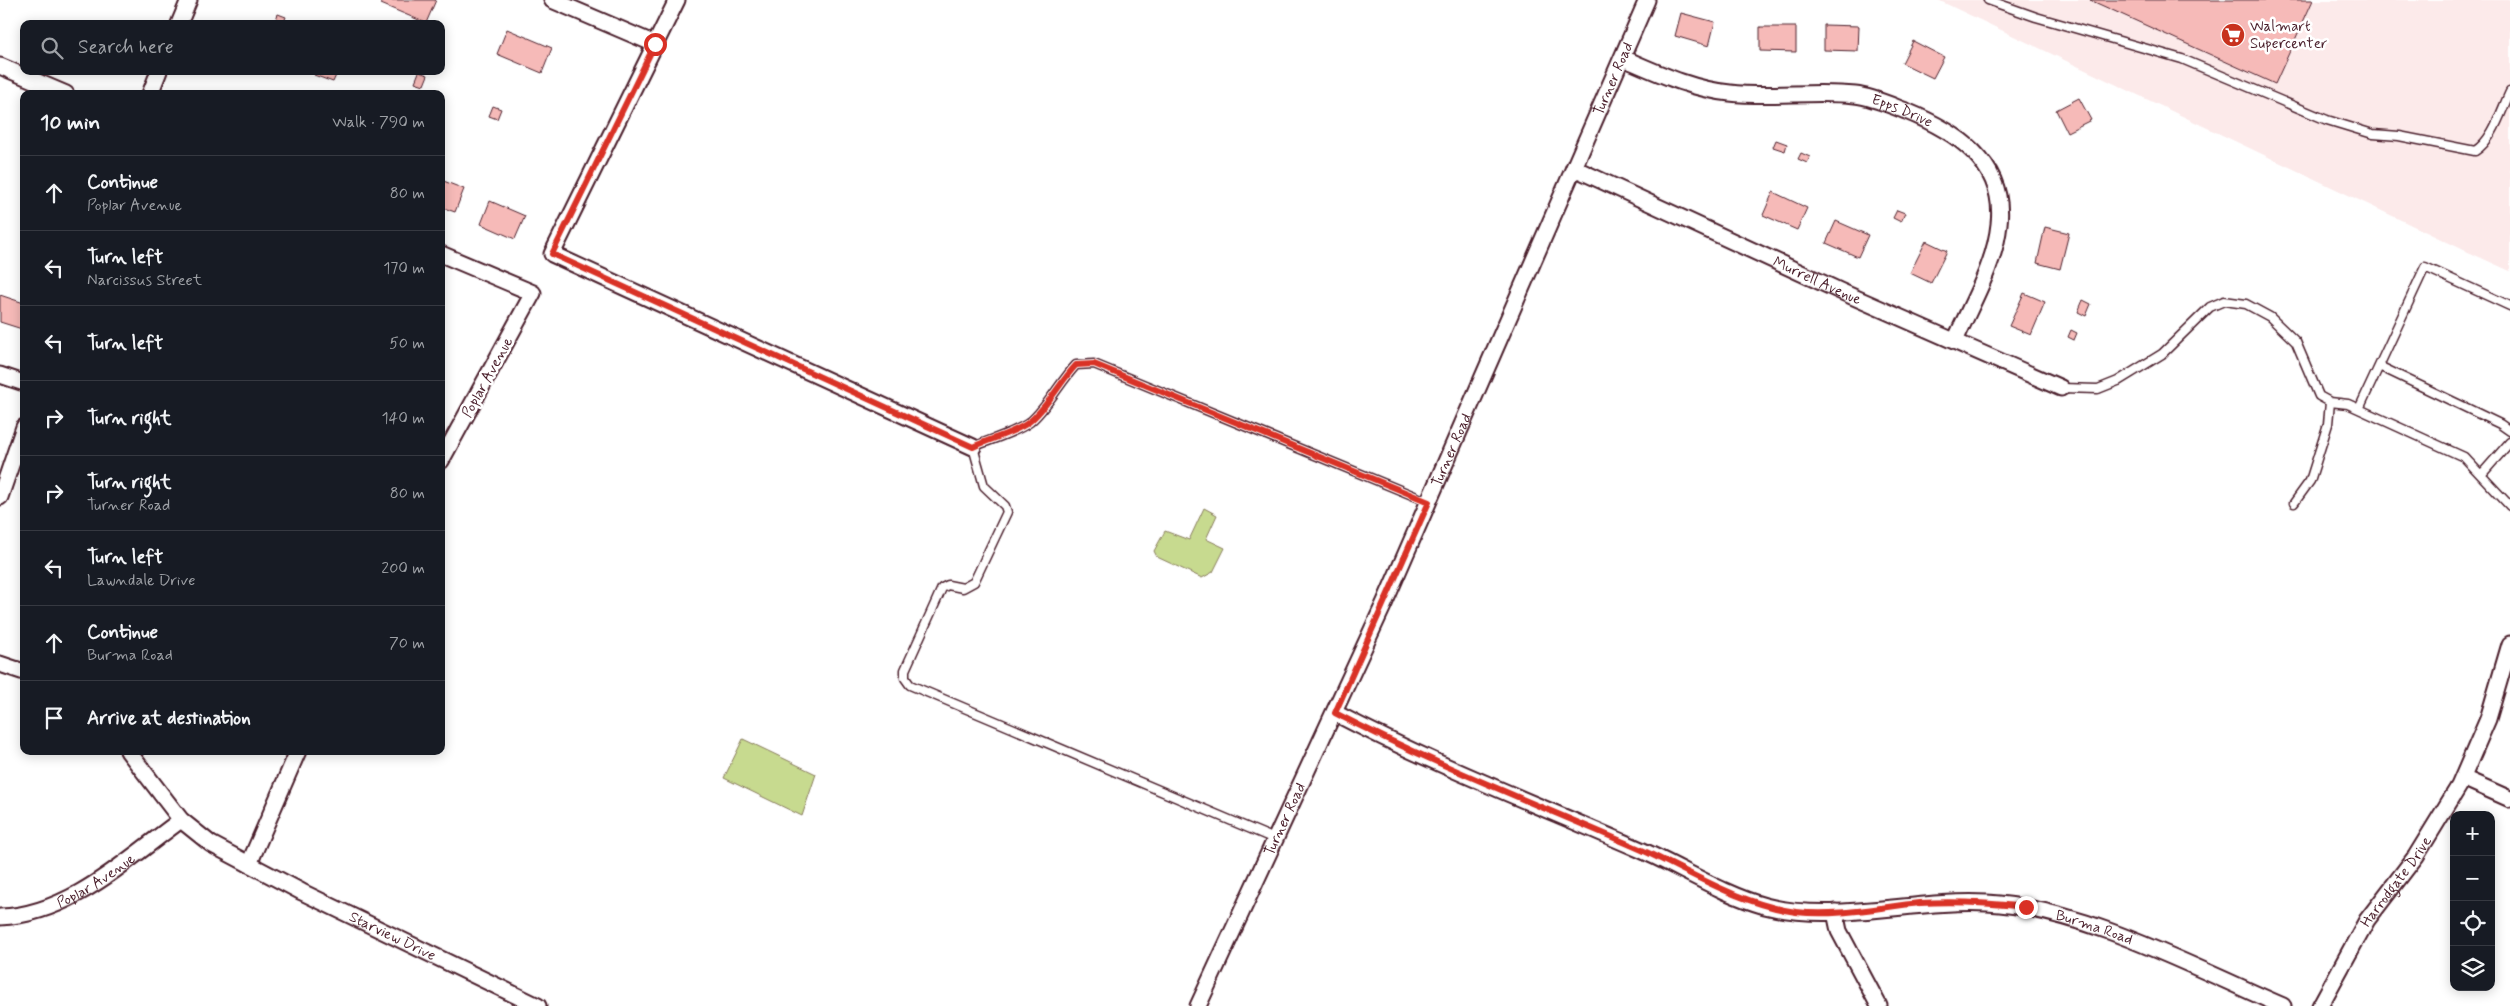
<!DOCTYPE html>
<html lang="en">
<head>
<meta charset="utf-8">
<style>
	body { margin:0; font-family:Mynerve,sans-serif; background:#242831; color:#f1f3f6 }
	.controls { position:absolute; right:15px; bottom:15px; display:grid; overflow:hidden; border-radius:10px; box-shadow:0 2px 12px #0003 }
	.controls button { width:45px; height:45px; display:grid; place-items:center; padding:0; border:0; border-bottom:1px solid #363941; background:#171b24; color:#f1f3f6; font:25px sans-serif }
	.stop { position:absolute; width:15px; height:15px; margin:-11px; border:4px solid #d93025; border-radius:50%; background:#fff }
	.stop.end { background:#d93025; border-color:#fff; box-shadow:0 1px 5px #0008 }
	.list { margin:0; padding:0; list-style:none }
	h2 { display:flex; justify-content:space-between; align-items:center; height:65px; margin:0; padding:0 20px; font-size:21px }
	h2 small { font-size:16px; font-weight:400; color:#9ea1a6 }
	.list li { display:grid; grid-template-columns:32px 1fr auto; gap:15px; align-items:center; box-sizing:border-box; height:75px; padding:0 20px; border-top:1px solid #363941 }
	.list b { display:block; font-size:19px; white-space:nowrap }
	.list p { margin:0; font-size:16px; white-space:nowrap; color:#9ea1a6 }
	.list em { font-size:16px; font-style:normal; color:#9ea1a6 }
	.icon { flex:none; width:28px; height:28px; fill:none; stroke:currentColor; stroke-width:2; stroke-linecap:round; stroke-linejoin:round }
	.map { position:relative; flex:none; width:2510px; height:1006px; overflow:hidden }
	.search { position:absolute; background:#171b24; box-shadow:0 2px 12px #0003; left:20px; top:20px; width:425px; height:55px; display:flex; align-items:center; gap:12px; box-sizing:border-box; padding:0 18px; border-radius:10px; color:#9ea1a6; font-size:19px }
	.panel { position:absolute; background:#171b24; box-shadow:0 2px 12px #0003; left:20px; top:90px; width:425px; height:665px; border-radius:10px }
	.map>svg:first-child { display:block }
	.built { fill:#fceaea }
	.green { fill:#c7da8f; stroke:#887c5d }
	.building { fill:#f6bab8; stroke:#4a1f2b }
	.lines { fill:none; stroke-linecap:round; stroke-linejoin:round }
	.lane-casing { stroke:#4a1f2b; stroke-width:11 }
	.street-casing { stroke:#4a1f2b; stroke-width:19 }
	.lane { stroke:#fff; stroke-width:8 }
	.street { stroke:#fff; stroke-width:15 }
	.route { stroke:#d93025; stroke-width:6 }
	.labels { text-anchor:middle; stroke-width:5; stroke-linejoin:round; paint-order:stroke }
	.poi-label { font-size:15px; fill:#4a1f2b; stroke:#fff; text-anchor:start }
	.street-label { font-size:15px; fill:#4a1f2b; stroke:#fff }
</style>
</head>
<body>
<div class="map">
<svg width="2510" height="1006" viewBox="0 0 2510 1006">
	<rect width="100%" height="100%" fill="#fff"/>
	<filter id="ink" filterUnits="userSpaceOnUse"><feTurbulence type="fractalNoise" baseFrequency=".02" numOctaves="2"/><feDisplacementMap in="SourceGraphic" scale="10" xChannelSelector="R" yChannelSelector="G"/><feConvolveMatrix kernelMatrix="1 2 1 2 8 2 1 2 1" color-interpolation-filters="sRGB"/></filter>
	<g filter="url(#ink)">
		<path class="built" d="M 1938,0 L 2510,0 L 2510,271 L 2466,251 Z"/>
		<path class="green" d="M 1204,508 L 1217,515 L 1206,539 L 1225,548 L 1213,572 L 1202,578 L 1157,557 L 1154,551 L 1165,531 L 1189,540 Z
			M 743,739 L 816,774 L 802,816 L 724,778 Z"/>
		<path class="building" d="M 382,0 L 436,0 L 426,23 L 381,4 Z
			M 2090,0 L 2313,0 L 2275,84 Z
			M 1681,13 L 1715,22 L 1709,46 L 1675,36 Z
			M 278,14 L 286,17 L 283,24 L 274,24 Z
			M 1824,25 L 1859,26 L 1858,51 L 1824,50 Z
			M 1760,27 L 1796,27 L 1796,52 L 1760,51 Z
			M 507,29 L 552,48 L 542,73 L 497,54 Z
			M 1913,41 L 1944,57 L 1933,78 L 1902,63 Z
			M 316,71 L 331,71 L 337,73 L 333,82 L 314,75 Z
			M 419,72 L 428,75 L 424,85 L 415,82 Z
			M 2079,98 L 2091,120 L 2067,132 L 2056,110 Z
			M 493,106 L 501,109 L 497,119 L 489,116 Z
			M 1776,140 L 1787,144 L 1785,151 L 1773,147 Z
			M 1801,153 L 1810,157 L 1807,163 L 1798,159 Z
			M 441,180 L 464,189 L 455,212 L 441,207 Z
			M 1773,192 L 1807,208 L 1797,230 L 1763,215 Z
			M 490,201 L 525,216 L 515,239 L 481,224 Z
			M 1897,210 L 1905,213 L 1901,222 L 1893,218 Z
			M 1836,221 L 1868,235 L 1858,257 L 1826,243 Z
			M 2045,227 L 2069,233 L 2060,269 L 2037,263 Z
			M 1926,241 L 1947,251 L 1931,283 L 1910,273 Z
			M 2024,293 L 2045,302 L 2031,335 L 2009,326 Z
			M 0,295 L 24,303 L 22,329 L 0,322 Z
			M 2083,300 L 2091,304 L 2086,316 L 2078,312 Z
			M 2071,330 L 2077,333 L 2074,340 L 2068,337 Z"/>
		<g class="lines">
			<g class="lane-casing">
				<path id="lane" d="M 1988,0 L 2036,17 L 2182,59 L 2327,120 L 2373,134 L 2399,136 L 2475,151 C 2493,140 2501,111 2510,92
					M 2379,366 L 2425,267 L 2510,306
					M 2061,388 L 2098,389 L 2118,381 L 2162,354 L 2210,307 L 2224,301 L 2246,304 L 2270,317 L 2296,342 L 2319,396 L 2330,402 L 2348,404 L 2464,457 L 2510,506
					M 2359,409 L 2379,366 L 2500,424 L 2510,431
					M 2481,475 L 2510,442
					M 2294,503 L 2310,481 L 2328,424 L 2330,402
					M 1277,840 L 910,685 L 905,678 L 905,670 L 942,588 L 948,585 L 963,588 L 974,582 L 1007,512 L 1005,506 L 984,486 L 973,447 C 989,440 1017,432 1030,422 C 1047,408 1060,382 1076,365 L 1094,364 L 1429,502"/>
			</g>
			<g class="street-casing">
				<g id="street">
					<path d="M 552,0 L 655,44"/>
					<path d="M 677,0 L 552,254 L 973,447"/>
					<path d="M 179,24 L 189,0"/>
					<path id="s1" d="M 1623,58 C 1658,73 1691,89 1730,93 C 1772,98 1814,90 1855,95 C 1873,97 1890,105 1906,111 C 1955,131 2006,162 1999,224 C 1995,265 1971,304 1955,341"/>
					<path d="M 0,66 L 66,94"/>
					<path d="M 150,94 L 159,71"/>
					<path id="s2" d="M 1574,168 L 1840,291 L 2061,388"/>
					<path d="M 441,254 L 533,293 L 441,461"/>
					<path d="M 0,375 L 24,383"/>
					<path d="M 0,497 L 24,427"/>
					<path d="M 0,664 L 24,672"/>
					<path id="s3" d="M 1335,713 C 1434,765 1538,805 1641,850 C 1682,868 1722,894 1765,906 C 1836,924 1915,899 1987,903 C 2084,908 2194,968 2283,1006"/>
					<path id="s4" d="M 128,751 L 181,820 L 211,844 L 302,892 L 538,1006"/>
					<path d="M 2463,778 L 2510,799"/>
					<path d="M 249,864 L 298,751"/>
					<path d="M 1835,912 L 1839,931 L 1879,1006"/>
					<path id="s5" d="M 0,917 C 70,915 127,859 181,820"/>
					<path id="s6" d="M 1198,1006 L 1384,604 L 1647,0"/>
					<path id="s7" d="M 2320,1006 L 2367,920 L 2416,856 L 2459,786 L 2488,719 L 2510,644"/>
				</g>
			</g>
			<use href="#lane" class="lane"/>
			<use href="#street" class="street"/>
		</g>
	</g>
	<g class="lines" filter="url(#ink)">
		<path class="route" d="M 655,44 L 552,254 L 973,447 C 989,439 1017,432 1029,422 C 1047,408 1060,382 1076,365 L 1094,364 L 1429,502 L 1335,713 C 1435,765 1539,805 1642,850 C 1692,873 1740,904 1796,912 C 1837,917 1880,907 1920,903 C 1955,901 1991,903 2026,907"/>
	</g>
	<defs>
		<g id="supermarket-disc" transform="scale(1.25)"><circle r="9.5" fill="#c8321e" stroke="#fff"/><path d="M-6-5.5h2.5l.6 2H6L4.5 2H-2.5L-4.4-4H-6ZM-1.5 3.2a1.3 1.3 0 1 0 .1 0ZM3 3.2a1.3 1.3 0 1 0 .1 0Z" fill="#fff"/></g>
	</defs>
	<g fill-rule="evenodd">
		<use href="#supermarket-disc" x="2233" y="35"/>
	</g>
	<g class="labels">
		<g class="poi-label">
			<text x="2250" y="31">Walmart<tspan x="2250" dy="17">Supercenter</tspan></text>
		</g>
		<g class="street-label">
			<text dy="5" stroke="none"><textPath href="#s6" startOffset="1016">Turner Road</textPath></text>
			<text dy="5" stroke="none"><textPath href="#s1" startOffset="288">Epps Drive</textPath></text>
			<text dy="5" stroke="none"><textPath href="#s2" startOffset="268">Murrell Avenue</textPath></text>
			<text transform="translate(487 377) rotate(-61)" y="5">Poplar Avenue</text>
			<text dy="5" stroke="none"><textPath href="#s6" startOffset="611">Turner Road</textPath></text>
			<text dy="5" stroke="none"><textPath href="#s6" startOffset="206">Turner Road</textPath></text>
			<text dy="5" stroke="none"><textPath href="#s5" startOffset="104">Poplar Avenue</textPath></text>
			<text dy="5" stroke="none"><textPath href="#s7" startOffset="146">Harrodgate Drive</textPath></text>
			<text dy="5" stroke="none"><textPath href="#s3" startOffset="805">Burma Road</textPath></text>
			<text dy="5" stroke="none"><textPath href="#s4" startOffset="329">Starview Drive</textPath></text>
		</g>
	</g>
</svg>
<div class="controls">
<button>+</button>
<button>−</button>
<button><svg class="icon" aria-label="locate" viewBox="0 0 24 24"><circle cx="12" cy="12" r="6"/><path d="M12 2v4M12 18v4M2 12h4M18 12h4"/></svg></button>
<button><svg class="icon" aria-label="layers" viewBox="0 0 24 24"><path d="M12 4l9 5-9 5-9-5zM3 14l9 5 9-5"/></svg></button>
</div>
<div class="stop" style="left:655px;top:44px"></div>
<div class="stop end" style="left:2026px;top:907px"></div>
<div class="search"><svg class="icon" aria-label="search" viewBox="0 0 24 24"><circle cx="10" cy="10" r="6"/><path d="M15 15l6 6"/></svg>Search here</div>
<section class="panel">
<h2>10 min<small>Walk · 790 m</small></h2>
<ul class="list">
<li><svg class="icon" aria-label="ahead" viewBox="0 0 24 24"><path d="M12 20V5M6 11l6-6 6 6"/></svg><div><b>Continue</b><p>Poplar Avenue</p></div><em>80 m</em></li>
<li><svg class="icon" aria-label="left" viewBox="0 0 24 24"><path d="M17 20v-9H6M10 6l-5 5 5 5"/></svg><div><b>Turn left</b><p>Narcissus Street</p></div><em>170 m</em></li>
<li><svg class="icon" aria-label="left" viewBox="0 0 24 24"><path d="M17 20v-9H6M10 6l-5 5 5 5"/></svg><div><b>Turn left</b></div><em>50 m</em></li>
<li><svg class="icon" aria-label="right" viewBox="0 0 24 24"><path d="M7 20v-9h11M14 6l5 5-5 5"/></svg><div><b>Turn right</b></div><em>140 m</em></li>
<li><svg class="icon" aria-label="right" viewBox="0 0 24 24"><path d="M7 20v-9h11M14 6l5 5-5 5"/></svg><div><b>Turn right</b><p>Turner Road</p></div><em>80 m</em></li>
<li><svg class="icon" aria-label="left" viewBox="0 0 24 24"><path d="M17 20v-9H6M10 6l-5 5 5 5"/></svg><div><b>Turn left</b><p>Lawndale Drive</p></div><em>200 m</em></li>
<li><svg class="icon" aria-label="ahead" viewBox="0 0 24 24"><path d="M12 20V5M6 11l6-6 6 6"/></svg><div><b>Continue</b><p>Burma Road</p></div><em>70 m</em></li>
<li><svg class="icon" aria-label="arrive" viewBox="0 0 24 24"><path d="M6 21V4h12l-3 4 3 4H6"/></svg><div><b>Arrive at destination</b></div></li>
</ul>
</section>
</div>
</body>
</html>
